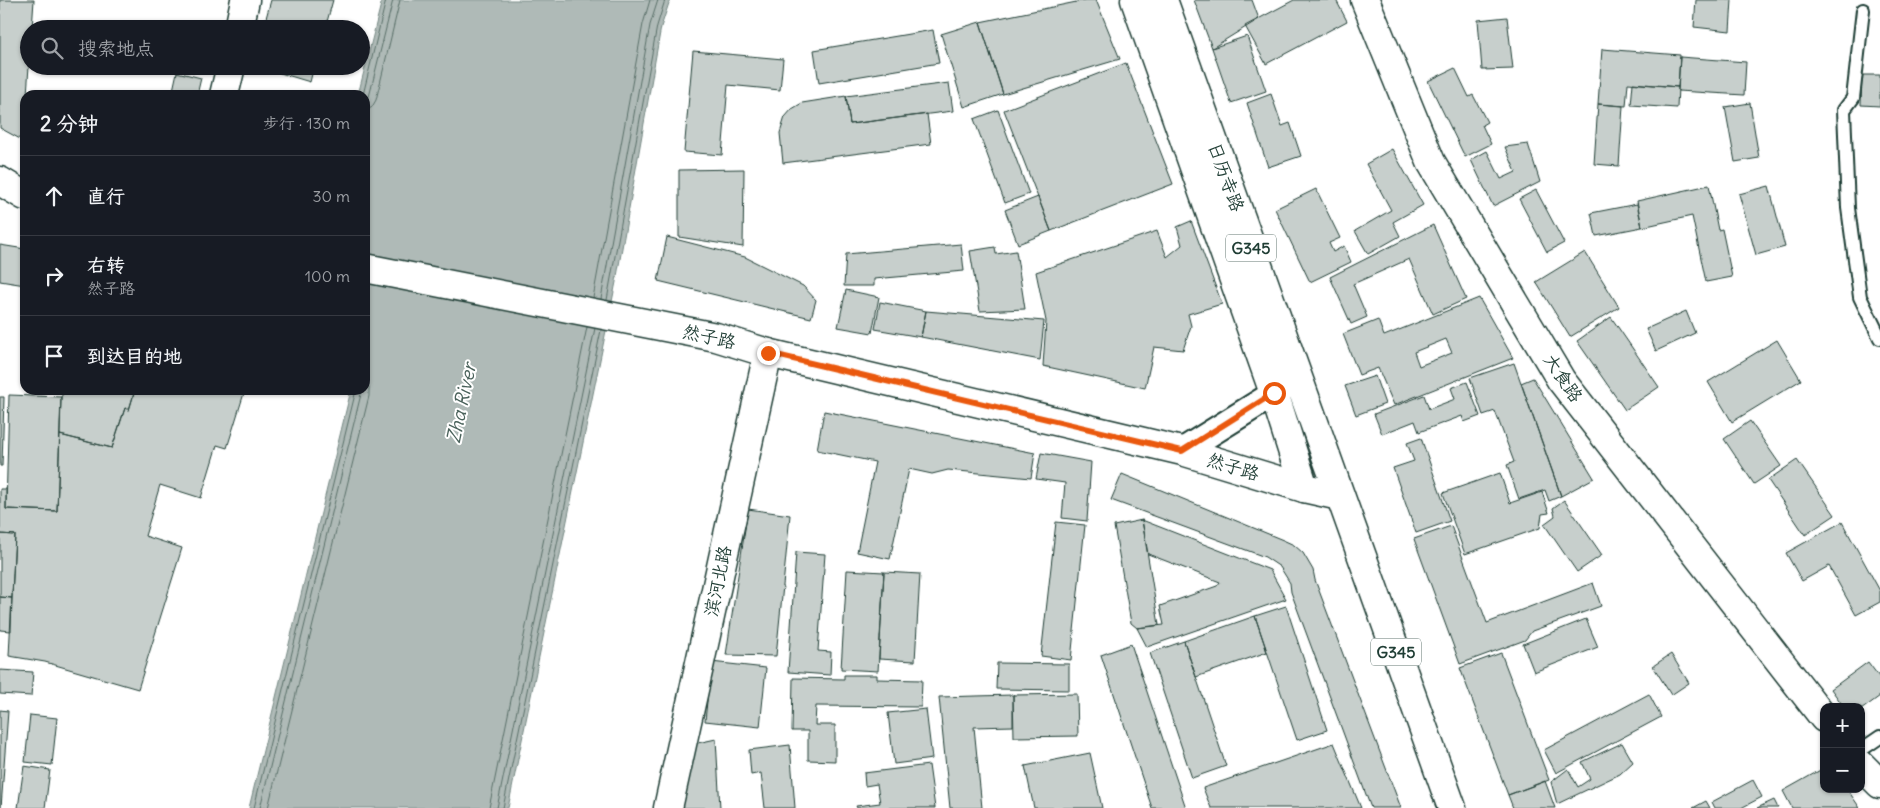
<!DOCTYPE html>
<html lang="zh">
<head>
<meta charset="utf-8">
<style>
	body { margin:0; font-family:Delius,"LXGW WenKai TC",sans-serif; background:#242831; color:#f1f3f6 }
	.controls { position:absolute; right:15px; bottom:15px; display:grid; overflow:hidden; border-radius:10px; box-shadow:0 1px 4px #0004 }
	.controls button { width:45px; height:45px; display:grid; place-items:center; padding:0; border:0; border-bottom:1px solid #363941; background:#171b24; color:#f1f3f6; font:25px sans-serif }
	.stop { position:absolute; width:15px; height:15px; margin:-11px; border:4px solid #ea580c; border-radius:50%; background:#fff }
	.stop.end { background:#ea580c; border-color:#fff; box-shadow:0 1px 5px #0008 }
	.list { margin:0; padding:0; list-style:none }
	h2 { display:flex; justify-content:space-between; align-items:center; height:65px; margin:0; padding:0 20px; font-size:21px }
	h2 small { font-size:16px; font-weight:400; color:#9ea1a6 }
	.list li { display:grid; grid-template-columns:32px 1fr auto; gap:15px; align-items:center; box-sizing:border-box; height:80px; padding:0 20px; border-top:1px solid #363941 }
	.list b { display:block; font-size:19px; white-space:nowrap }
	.list p { margin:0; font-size:16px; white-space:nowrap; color:#9ea1a6 }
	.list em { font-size:16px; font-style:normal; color:#9ea1a6 }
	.icon { flex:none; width:28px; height:28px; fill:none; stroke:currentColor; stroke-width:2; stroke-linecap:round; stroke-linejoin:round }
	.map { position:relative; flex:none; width:1880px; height:808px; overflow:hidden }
	.search { position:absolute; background:#171b24; box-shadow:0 1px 4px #0004; left:20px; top:20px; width:350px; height:55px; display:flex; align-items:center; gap:12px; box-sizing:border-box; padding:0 18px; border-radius:28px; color:#9ea1a6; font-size:19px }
	.panel { position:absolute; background:#171b24; box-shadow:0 1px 4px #0004; left:20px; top:90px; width:350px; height:305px; border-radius:15px }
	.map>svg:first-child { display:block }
	.water { fill:#afbab7; stroke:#758883 }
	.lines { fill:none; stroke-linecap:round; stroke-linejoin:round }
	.shore { stroke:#596f68; stroke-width:1 }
	.building { fill:#c7cfcc; stroke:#1f3d34; fill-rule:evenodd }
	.service-casing { stroke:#1f3d34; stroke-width:16 }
	.minor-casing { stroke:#1f3d34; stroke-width:29 }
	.tertiary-casing { stroke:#1f3d34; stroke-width:31 }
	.primary-casing { stroke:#1f3d34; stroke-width:31 }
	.trunk-casing { stroke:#1f3d34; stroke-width:31 }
	.service { stroke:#fff; stroke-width:12 }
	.minor { stroke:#fff; stroke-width:25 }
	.tertiary { stroke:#fff; stroke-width:28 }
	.primary { stroke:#fff; stroke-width:28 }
	.trunk { stroke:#fff; stroke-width:28 }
	.route { stroke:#ea580c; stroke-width:6 }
	.labels { text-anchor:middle; stroke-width:4; stroke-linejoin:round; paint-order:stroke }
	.shield { fill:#fff; stroke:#627771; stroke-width:1 }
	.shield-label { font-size:16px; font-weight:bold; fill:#1f3d34 }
	.street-label { font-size:18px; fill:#1f3d34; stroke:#fff }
	.water-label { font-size:19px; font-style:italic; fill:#4a625b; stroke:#fff }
</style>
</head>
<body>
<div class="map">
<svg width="1880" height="808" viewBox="0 0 1880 808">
	<rect width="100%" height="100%" fill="#fff"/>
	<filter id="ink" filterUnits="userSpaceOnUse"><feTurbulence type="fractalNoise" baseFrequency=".02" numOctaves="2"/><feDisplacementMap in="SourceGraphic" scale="10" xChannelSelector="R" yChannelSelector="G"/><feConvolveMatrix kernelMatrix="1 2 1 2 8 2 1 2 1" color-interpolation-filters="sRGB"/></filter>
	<g filter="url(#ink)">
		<path class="water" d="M 382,0 L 670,0 L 661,27 L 616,282 L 508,808 L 249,808 L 351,390 L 365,390 L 365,95 L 358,95 Z"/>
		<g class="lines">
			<path class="shore" d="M 363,95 L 386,0
				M 365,103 L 369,97 L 393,0
				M 365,112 L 372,107 L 376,100 L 400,0
				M 593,298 L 643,24 L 650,0
				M 601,299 L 650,25 L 658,0
				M 607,300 L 657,26 L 665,0
				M 254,808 L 356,390
				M 260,808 L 362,390
				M 268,808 L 369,396 L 369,387 L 365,378
				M 489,808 L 587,327
				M 497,808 L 595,328
				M 503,808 L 601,330"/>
		</g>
		<path class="building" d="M 0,0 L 34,0 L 32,29 L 29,29 L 29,66 L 27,95 L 25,95 L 25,117 L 22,140 L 0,128 Z
			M 271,0 L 333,0 L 325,29 L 263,29 Z
			M 1086,0 L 1096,0 L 1120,59 L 1003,94 L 980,22 Z
			M 1194,0 L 1252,0 L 1259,19 L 1212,48 Z
			M 1294,0 L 1336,0 L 1347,21 L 1266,64 L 1245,26 Z
			M 1696,0 L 1732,0 L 1730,31 L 1694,27 Z
			M 1507,17 L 1513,69 L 1482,70 L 1478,20 Z
			M 980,22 L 1003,94 L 964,107 L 941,34 Z
			M 933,30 L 939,63 L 819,83 L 814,50 Z
			M 1247,36 L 1266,91 L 1231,103 L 1212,48 Z
			M 1602,49 L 1680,55 L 1678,87 L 1628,83 L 1626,106 L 1598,104 Z
			M 693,51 L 783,59 L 780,90 L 728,85 L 722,155 L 684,152 Z
			M 1680,57 L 1746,62 L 1744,95 L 1678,91 Z
			M 1126,63 L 1173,184 L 1051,231 L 1004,110 Z
			M 257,66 L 314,66 L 310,82 Z
			M 1455,68 L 1469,97 L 1473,95 L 1487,122 L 1482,125 L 1491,144 L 1465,157 L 1428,81 Z
			M 177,72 L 201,78 L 197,95 L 172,95 Z
			M 1862,75 L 1880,75 L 1880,106 L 1861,105 Z
			M 949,83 L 953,111 L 850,124 L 846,96 Z
			M 1633,83 L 1678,87 L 1677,108 L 1631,105 Z
			M 1271,94 L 1282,126 L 1290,123 L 1301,156 L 1268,167 L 1247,103 Z
			M 846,96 L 850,124 L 927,114 L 931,144 L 783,163 L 780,133 L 785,117 L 792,109 L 802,103 Z
			M 1750,103 L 1759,158 L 1735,162 L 1725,107 Z
			M 1598,104 L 1623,106 L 1619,166 L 1594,164 Z
			M 998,110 L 1029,194 L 1005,203 L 974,119 Z
			M 1528,144 L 1540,182 L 1493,206 L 1471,160 L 1487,151 L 1501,179 L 1516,172 L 1505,147 Z
			M 1392,149 L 1423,205 L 1393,222 L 1400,236 L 1368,254 L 1355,231 L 1391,210 L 1366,164 Z
			M 744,169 L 743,247 L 679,237 L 679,170 Z
			M 1709,185 L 1718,230 L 1722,229 L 1732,277 L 1706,282 L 1692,216 L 1642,227 L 1637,201 Z
			M 1769,186 L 1785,247 L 1756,255 L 1739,194 Z
			M 1316,189 L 1340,238 L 1329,243 L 1333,252 L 1344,246 L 1351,262 L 1310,282 L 1275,209 Z
			M 1536,190 L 1564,243 L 1547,252 L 1519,199 Z
			M 1038,197 L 1051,231 L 1018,244 L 1005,210 Z
			M 1637,204 L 1642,227 L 1596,236 L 1591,213 Z
			M 1191,221 L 1222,304 L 1188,314 L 1191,326 L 1183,350 L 1154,347 L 1145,388 L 1043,366 L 1046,321 L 1036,272 L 1157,231 L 1167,257 L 1182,245 L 1177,227 Z
			M 1433,225 L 1466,299 L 1433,314 L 1409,259 L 1353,284 L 1367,317 L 1351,324 L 1330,277 Z
			M 667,237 L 745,257 L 803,286 L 816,300 L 811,318 L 658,281 Z
			M 961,244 L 964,271 L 874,279 L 874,286 L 844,286 L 846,254 Z
			M 0,245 L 25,249 L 25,285 L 0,281 Z
			M 995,247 L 996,254 L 1016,251 L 1025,309 L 980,311 L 970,251 Z
			M 1585,252 L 1619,307 L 1570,337 L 1536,282 Z
			M 846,290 L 879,297 L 872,333 L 838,327 Z
			M 1479,298 L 1513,358 L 1394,405 L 1378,368 L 1359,375 L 1343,334 L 1378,320 L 1384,336 ZM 1446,339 L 1452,353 L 1419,366 L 1414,352 Z
			M 880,302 L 926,311 L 921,337 L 875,329 Z
			M 926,311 L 1044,321 L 1040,360 L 921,337 Z
			M 1686,311 L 1695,333 L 1656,351 L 1646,329 Z
			M 1611,317 L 1659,387 L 1625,410 L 1577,341 Z
			M 1777,340 L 1801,380 L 1732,422 L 1708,382 Z
			M 1514,363 L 1561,496 L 1549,501 L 1545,490 L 1519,499 L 1507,465 L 1514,462 L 1495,411 L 1483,415 L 1470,378 Z
			M 1375,376 L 1385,404 L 1356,415 L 1345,386 Z
			M 1533,378 L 1594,478 L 1561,496 L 1521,383 Z
			M 1467,382 L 1480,416 L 1464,422 L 1462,416 L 1419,432 L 1415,421 L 1382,434 L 1374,414 L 1424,395 L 1429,409 L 1455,399 L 1451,388 Z
			M 65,390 L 135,390 L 129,410 L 125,408 L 112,448 L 60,435 L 61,397 Z
			M 135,390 L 245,390 L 227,448 L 217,445 L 201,498 L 160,485 L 145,536 L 182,548 L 138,689 L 45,662 L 9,656 L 15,535 L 0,534 L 0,489 L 6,489 L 6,509 L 57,511 L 60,435 L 112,448 L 125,408 L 129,410 Z
			M 9,395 L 61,397 L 57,511 L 6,509 Z
			M 0,397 L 4,397 L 2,466 L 0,466 Z
			M 824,411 L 1035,453 L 1031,478 L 948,470 L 932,474 L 909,469 L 890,559 L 857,552 L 875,462 L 817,450 Z
			M 1750,421 L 1781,466 L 1754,484 L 1724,439 Z
			M 1421,438 L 1450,521 L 1416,533 L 1393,468 L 1414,461 L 1407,443 Z
			M 1041,453 L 1091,462 L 1087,521 L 1062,518 L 1065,483 L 1036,479 Z
			M 1797,460 L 1835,515 L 1805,535 L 1768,480 Z
			M 1500,473 L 1510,503 L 1542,492 L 1549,513 L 1542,514 L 1540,528 L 1465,554 L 1443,493 Z
			M 1122,474 L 1283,540 L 1294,545 L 1303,553 L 1313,570 L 1315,580 L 1401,808 L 1371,808 L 1291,592 L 1290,583 L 1280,567 L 1265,557 L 1111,500 Z
			M 1564,500 L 1602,555 L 1577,572 L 1544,524 L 1555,516 L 1553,508 Z
			M 748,509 L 790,515 L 776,656 L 726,655 Z
			M 1142,520 L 1159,625 L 1137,628 L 1131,623 L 1114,526 Z
			M 1142,520 L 1270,570 L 1286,599 L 1147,647 L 1137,628 L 1164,625 L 1160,606 L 1217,586 L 1220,582 L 1148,554 Z
			M 1056,522 L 1085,525 L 1071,660 L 1041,656 Z
			M 1842,522 L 1880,591 L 1880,602 L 1856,615 L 1829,566 L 1802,581 L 1786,553 Z
			M 1451,526 L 1487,623 L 1593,583 L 1601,606 L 1532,631 L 1525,640 L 1460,664 L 1414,539 Z
			M 0,534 L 15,535 L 12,598 L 0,597 Z
			M 796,552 L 825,554 L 818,651 L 831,652 L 830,675 L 788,672 Z
			M 847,570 L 884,572 L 878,671 L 841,669 Z
			M 884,572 L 920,574 L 915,661 L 879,659 Z
			M 0,597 L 12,598 L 11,631 L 0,630 Z
			M 1286,606 L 1327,730 L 1297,740 L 1255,616 Z
			M 1255,616 L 1267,652 L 1196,677 L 1184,641 Z
			M 1586,619 L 1598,647 L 1534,672 L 1523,644 Z
			M 1184,641 L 1226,766 L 1192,778 L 1150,653 Z
			M 1131,644 L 1186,808 L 1152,808 L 1101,655 Z
			M 1501,653 L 1549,780 L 1508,795 L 1460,668 Z
			M 1671,654 L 1689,683 L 1671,695 L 1653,666 Z
			M 711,662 L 766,668 L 760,727 L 705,721 Z
			M 1868,662 L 1880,678 L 1880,696 L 1861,710 L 1861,707 L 1844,707 L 1831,689 Z
			M 997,663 L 1069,664 L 1069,690 L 996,689 Z
			M 0,670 L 33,672 L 31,696 L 0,694 Z
			M 844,675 L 877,675 L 877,679 L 922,680 L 921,707 L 816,706 L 815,725 L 835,725 L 835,761 L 808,760 L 808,731 L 792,731 L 793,678 L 844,679 Z
			M 1077,694 L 1078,736 L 1014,737 L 1013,695 Z
			M 1649,694 L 1661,717 L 1556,773 L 1544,750 Z
			M 1013,695 L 1013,726 L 974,727 L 982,808 L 950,808 L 939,697 Z
			M 926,709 L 932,759 L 894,764 L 888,713 Z
			M 0,710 L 8,711 L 1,808 L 0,808 Z
			M 30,715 L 57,718 L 52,765 L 25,762 Z
			M 716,739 L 720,808 L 682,808 L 693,744 Z
			M 1334,743 L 1361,808 L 1211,808 L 1203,788 Z
			M 1622,743 L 1633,762 L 1620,774 L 1557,804 L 1551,782 L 1568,769 L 1578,787 L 1590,779 L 1582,762 Z
			M 790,745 L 795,808 L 765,808 L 761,773 L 751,775 L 749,750 Z
			M 1090,753 L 1102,808 L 1034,808 L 1025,766 Z
			M 929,765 L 935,808 L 857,808 L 856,806 L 880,803 L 877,784 L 865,786 L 864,773 Z
			M 24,766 L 50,770 L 45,808 L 18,808 Z
			M 1824,768 L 1824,789 L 1847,789 L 1860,808 L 1792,808 L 1783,791 Z
			M 1753,780 L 1762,797 L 1741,808 L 1715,808 L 1712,802 Z
			M 1545,781 L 1555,808 L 1513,808 L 1508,795 Z
			M 1774,800 L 1778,808 L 1757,808 Z
			M 1706,801 L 1710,808 L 1693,808 Z"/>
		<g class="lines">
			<g class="service-casing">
				<path id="service" d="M 1863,10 L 1853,98 L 1844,110 L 1848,208 L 1860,297 L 1880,338
					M 1861,750 L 1880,737"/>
			</g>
			<g class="minor-casing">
				<path id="minor" d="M 1182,451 L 1291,383"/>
			</g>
			<g class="tertiary-casing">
				<path id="tertiary" d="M 1365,0 L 1431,162 L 1561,380 L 1824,718
					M 239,29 L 245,0
					M 224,95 L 231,66
					M 1861,765 L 1880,784
					M 668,808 L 768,353"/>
			</g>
			<g class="primary-casing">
				<path id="primary" d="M 0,181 L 25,196
					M 365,268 L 716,337 L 768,353 L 1182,451 L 1304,488 L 1340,496"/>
			</g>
			<g class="trunk-casing">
				<path id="trunk" d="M 1135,0 L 1274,393 L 1304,488
					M 1163,0 L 1452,808"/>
			</g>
			<use href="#service" class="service"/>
			<use href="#minor" class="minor"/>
			<use href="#tertiary" class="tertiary"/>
			<use href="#primary" class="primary"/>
			<use href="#trunk" class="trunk"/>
		</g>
	</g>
	<g class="lines" filter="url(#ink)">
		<path class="route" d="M 768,353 L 1182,451 L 1274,393"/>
	</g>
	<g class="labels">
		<g class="shield">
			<rect x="1226" y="234.5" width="50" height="27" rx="4"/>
			<rect x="1371" y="638.5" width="50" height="27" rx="4"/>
		</g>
		<g class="shield-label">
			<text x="1251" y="254">G345</text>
			<text x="1396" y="658">G345</text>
		</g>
		<g class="street-label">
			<text transform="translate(1226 177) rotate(70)" y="6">日历寺路</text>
			<text transform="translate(709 337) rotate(13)" y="6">然子路</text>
			<text transform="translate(1563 378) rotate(56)" y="6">大食路</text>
			<text transform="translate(1233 467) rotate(17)" y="6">然子路</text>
			<text transform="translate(718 581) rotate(-78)" y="6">滨河北路</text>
		</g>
		<g class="water-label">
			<text transform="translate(461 403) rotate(-78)" y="7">Zha River</text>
		</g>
	</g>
</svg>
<div class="controls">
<button>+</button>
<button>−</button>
</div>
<div class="stop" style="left:1274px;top:393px"></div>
<div class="stop end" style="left:768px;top:353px"></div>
<div class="search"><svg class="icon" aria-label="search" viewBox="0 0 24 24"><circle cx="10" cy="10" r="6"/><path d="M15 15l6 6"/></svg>搜索地点</div>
<section class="panel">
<h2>2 分钟<small>步行 · 130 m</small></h2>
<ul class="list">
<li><svg class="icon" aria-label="ahead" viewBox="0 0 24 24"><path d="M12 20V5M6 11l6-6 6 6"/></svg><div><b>直行</b></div><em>30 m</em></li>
<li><svg class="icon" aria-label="right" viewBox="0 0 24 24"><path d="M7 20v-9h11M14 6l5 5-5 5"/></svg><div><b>右转</b><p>然子路</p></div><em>100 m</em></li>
<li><svg class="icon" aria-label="arrive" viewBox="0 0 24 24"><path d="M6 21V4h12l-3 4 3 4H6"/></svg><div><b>到达目的地</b></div></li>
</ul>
</section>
</div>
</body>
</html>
